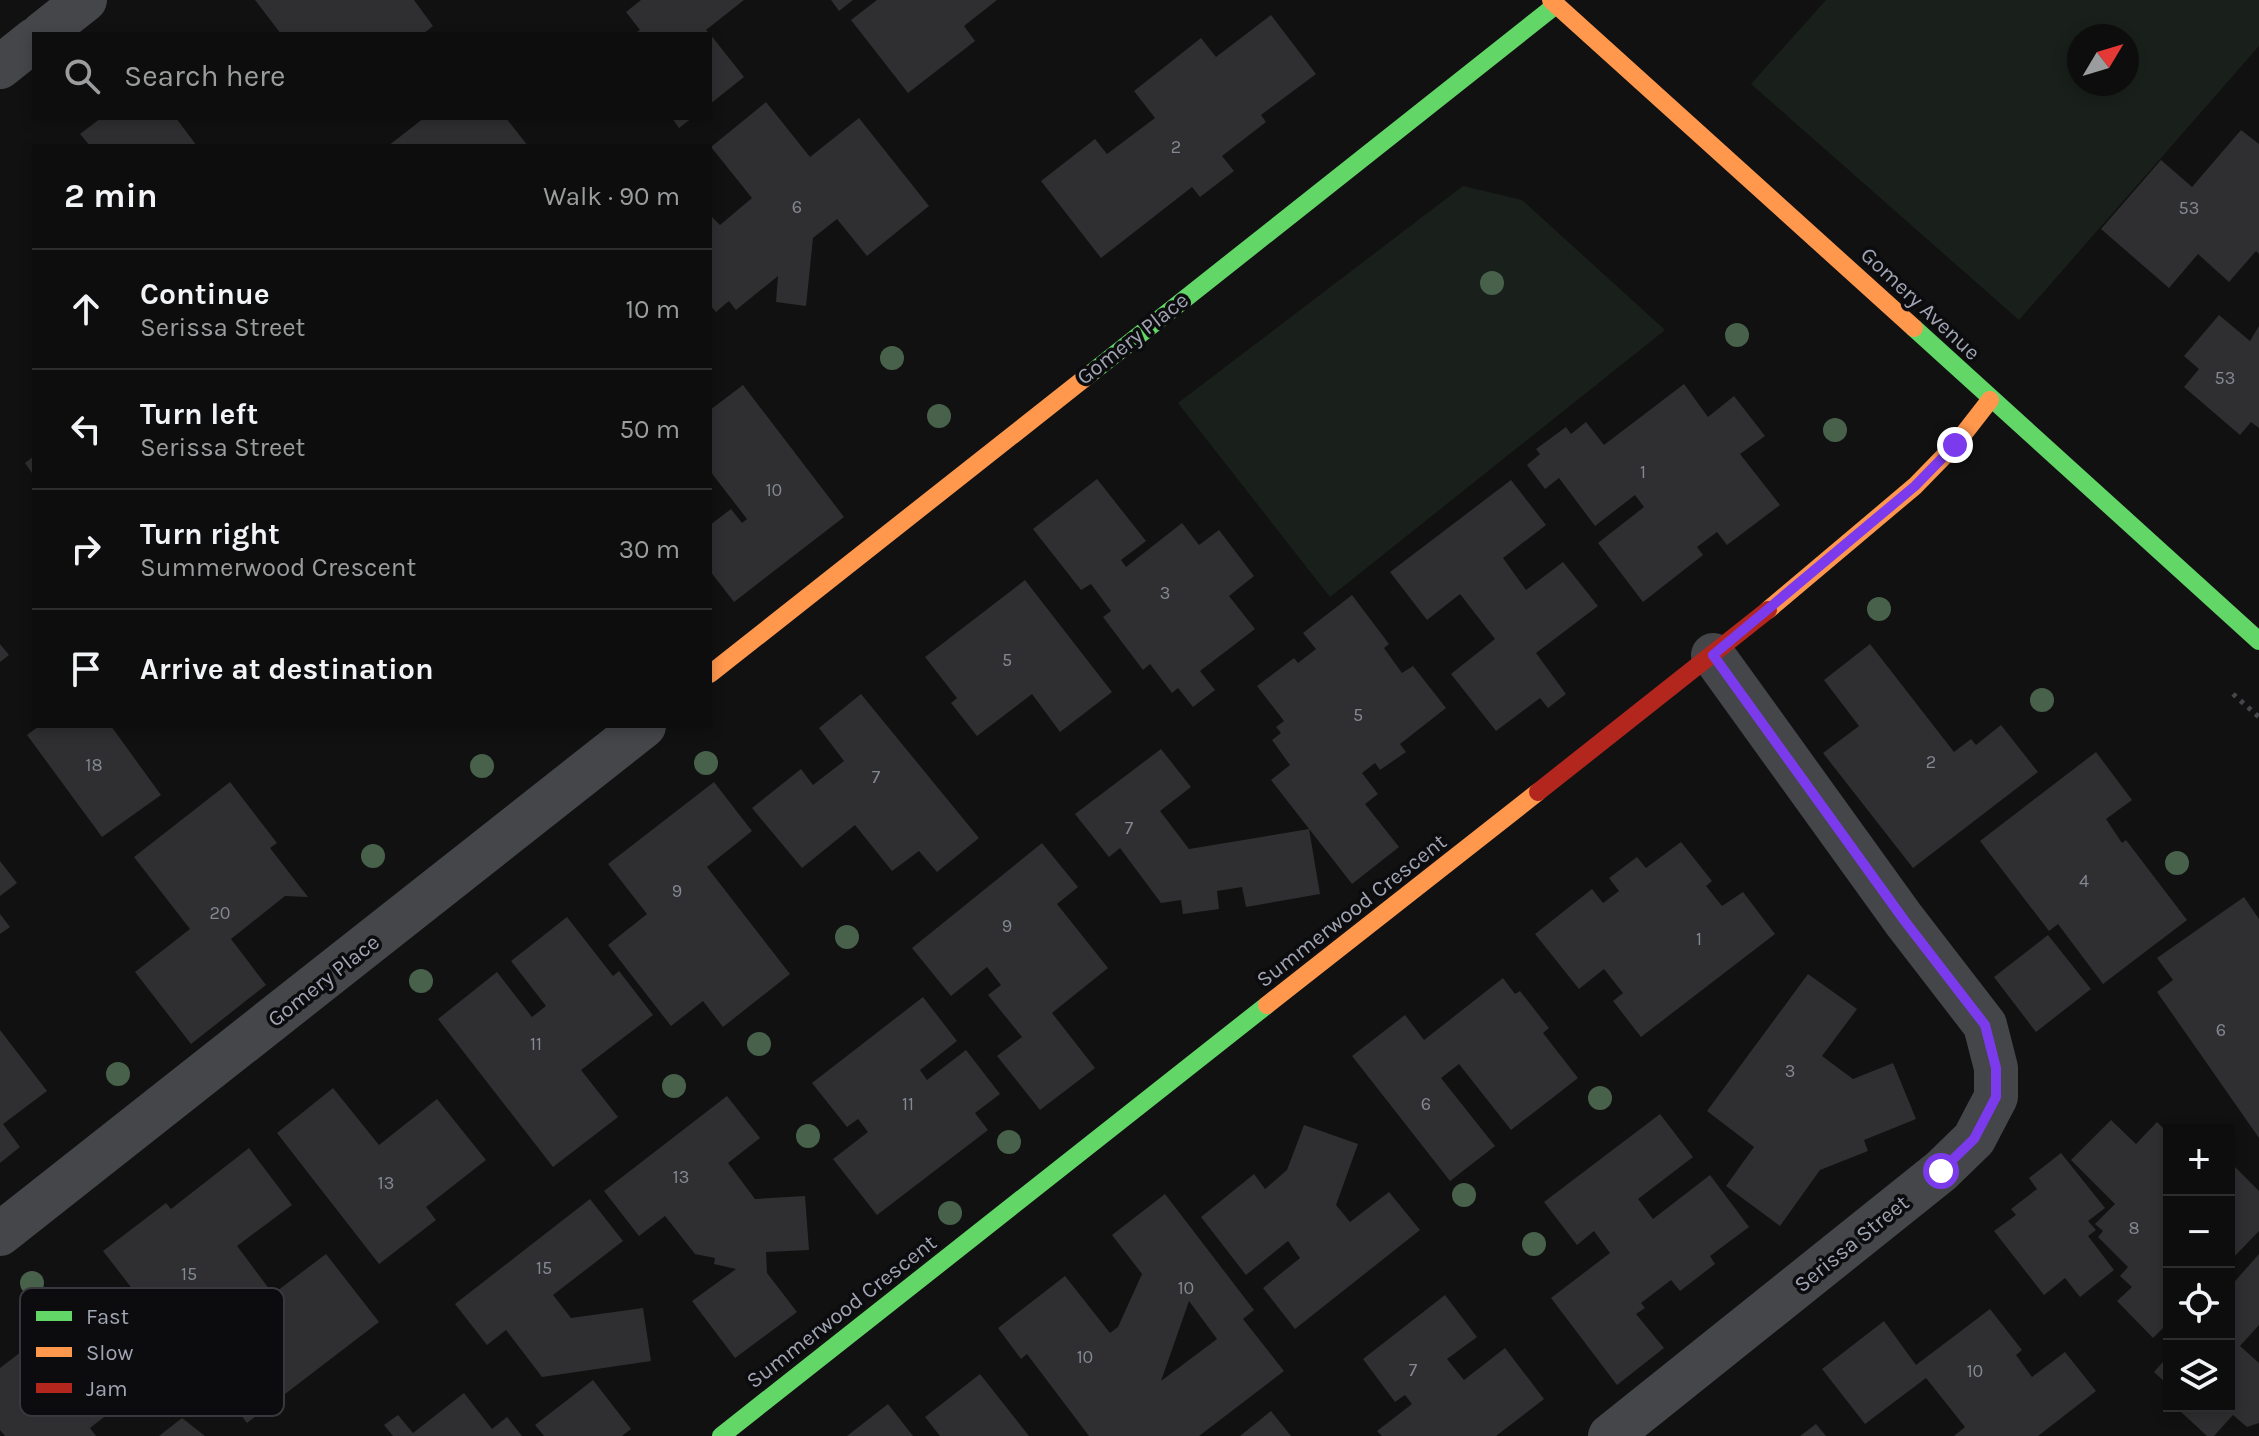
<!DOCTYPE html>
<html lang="en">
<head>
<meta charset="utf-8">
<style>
	body { margin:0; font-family:Karla,sans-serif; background:#161616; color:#f1f3f6 }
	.controls { position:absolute; right:24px; bottom:24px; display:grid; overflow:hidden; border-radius:0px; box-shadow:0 4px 12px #0003 }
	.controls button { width:72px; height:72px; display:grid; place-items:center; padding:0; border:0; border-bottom:2px solid #2d2d2e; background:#0d0d0d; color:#f1f3f6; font:40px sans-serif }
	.compass { position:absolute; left:2067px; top:24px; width:72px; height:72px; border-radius:50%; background:#0d0d0d; box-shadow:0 4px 12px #0003; rotate:52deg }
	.stop { position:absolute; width:24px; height:24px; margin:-18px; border:6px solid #7c3aed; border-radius:50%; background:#fff }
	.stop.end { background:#7c3aed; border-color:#fff; box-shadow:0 2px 8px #0008 }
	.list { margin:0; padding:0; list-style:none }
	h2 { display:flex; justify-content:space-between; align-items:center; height:104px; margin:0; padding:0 32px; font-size:34px }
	h2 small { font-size:26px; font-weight:400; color:#9a9c9d }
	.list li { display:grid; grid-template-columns:52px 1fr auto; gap:24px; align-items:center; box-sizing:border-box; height:120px; padding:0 32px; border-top:2px solid #2d2d2e }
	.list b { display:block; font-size:30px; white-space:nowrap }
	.list p { margin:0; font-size:26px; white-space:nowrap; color:#9a9c9d }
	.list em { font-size:26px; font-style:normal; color:#9a9c9d }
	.icon { flex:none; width:44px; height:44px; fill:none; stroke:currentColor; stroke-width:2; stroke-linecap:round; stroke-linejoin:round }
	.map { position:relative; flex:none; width:2259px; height:1436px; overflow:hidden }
	.search { position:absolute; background:#0d0d0d; box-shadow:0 4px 12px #0003; left:32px; top:32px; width:680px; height:88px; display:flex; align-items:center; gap:20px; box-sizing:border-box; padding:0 28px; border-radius:0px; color:#9a9c9d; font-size:30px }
	.panel { position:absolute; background:#0d0d0d; box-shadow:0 4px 12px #0003; left:32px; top:144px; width:680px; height:584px; border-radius:0px }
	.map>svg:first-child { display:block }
	.green { fill:#19201b; fill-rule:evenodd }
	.building { fill:#2f2f31; fill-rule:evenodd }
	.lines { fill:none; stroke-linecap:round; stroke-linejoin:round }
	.path { stroke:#46474c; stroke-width:5; stroke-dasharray:4 6; stroke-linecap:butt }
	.street { stroke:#45464a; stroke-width:44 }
	.fast { stroke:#63d668; stroke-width:18 }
	.slow { stroke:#ff974d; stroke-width:18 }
	.jam { stroke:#b3261e; stroke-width:18 }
	.tree { fill:#48614b }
	.route { stroke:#7c3aed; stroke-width:10 }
	.labels { text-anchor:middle; stroke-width:7; stroke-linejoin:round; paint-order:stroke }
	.number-label { font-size:18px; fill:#848893 }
	.street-label { font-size:22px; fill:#a0a5b4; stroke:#0c0b0d }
	.key { fill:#0c0b0d; stroke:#38393f; stroke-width:2 }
	.key-label { font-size:22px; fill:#a0a5b4 }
</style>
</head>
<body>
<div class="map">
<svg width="2259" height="1436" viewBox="0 0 2259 1436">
	<rect width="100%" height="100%" fill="#111"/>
	<path class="green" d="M 1826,0 L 2259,0 L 2259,46 L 2019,320 L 1751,84 ZM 2079,36 L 2127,36 L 2127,84 L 2079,84 Z
		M 1463,186 L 1522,200 L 1665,330 L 1330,597 L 1178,403 Z"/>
	<path class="building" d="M 255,0 L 414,0 L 433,26 L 423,34 L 281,34 Z
		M 641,0 L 744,0 L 706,30 L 710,34 L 634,34 L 640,30 L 626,12 Z
		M 831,0 L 853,0 L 839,11 Z
		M 877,0 L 997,0 L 964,26 L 975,41 L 908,93 L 851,20 Z
		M 1271,15 L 1316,74 L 1261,115 L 1266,122 L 1222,156 L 1234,171 L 1200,197 L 1192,187 L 1101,258 L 1041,181 L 1095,139 L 1107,154 L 1155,118 L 1134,91 L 1201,38 L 1216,57 Z
		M 710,34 L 744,77 L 710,104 Z
		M 766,102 L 810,157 L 859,118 L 929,206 L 867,256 L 837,219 L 813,238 L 806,306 L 776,302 L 778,276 L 736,310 L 729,301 L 716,312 L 710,305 L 710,215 L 720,225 L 752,198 L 711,147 Z
		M 101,118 L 176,118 L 197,146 L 90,146 L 80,134 Z
		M 424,118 L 506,118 L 528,146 L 388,146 Z
		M 672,118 L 692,118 L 679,128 Z
		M 2241,130 L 2259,144 L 2259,254 L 2256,251 L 2229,282 L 2198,254 L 2169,288 L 2101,229 L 2161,160 L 2192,187 Z
		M 2219,315 L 2250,341 L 2259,326 L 2259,428 L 2251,422 L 2240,435 L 2184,387 L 2199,369 L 2184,356 Z
		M 1684,384 L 1708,417 L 1734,396 L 1765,436 L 1740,454 L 1780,505 L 1727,545 L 1717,532 L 1697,547 L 1703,555 L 1643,602 L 1598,543 L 1644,507 L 1635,495 L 1595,526 L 1559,478 L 1545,489 L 1527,465 L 1540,454 L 1536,449 L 1566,427 L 1571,434 L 1586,422 L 1604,445 Z
		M 743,385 L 844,517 L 734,602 L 710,571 L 710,525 L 731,509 L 742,523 L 747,519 L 710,471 L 710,410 Z
		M 34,456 L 34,476 L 25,463 Z
		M 1097,479 L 1146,541 L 1121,560 L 1126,567 L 1182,523 L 1199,545 L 1219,530 L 1254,576 L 1229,596 L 1255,629 L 1200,671 L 1215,690 L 1193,707 L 1178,688 L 1172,693 L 1150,664 L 1143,670 L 1103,617 L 1111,611 L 1091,584 L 1081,590 L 1033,529 Z
		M 1511,480 L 1546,525 L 1503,558 L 1526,590 L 1563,562 L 1598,606 L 1536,653 L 1566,694 L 1548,708 L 1540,698 L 1496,731 L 1451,674 L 1495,639 L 1460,594 L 1427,620 L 1390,572 Z
		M 1025,580 L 1112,692 L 1060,732 L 1032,694 L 977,736 L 951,703 L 957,698 L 925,657 Z
		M 1352,595 L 1389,644 L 1384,648 L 1402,673 L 1413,666 L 1446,708 L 1400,744 L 1406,752 L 1380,770 L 1375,763 L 1362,773 L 1378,794 L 1365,804 L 1399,847 L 1352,884 L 1271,780 L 1290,765 L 1272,740 L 1281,733 L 1276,727 L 1284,721 L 1257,686 L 1294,658 L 1298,663 L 1316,649 L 1303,633 Z
		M 0,644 L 9,655 L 0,662 Z
		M 1870,644 L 1954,752 L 1971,739 L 1976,745 L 2001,725 L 2038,772 L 1913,868 L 1823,753 L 1859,726 L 1824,680 Z
		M 861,694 L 979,838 L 937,872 L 919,851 L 892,871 L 855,825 L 802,868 L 752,808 L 801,769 L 813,785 L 844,761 L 819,728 Z
		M 39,726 L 111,726 L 161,795 L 102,837 L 27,735 Z
		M 1161,749 L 1191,787 L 1160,811 L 1189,849 L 1309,829 L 1320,894 L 1246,907 L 1242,887 L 1217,891 L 1219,909 L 1183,914 L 1181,900 L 1161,903 L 1120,848 L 1109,857 L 1075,814 Z
		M 2096,752 L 2132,800 L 2106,819 L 2122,843 L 2126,840 L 2187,920 L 2103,984 L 2058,924 L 2049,931 L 1980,841 Z
		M 230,782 L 277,843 L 270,848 L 308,897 L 285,896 L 231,939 L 266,985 L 191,1044 L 135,972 L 190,929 L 134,857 Z
		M 714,782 L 752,831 L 707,867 L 790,974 L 723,1027 L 703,1001 L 671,1026 L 608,945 L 647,914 L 608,864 Z
		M 1681,842 L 1712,881 L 1706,886 L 1722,906 L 1743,892 L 1775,934 L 1641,1037 L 1613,1001 L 1623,993 L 1604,969 L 1579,989 L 1535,934 L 1592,889 L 1603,903 L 1619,891 L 1609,878 L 1637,857 L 1646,868 Z
		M 1042,843 L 1078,887 L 1057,904 L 1108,968 L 1052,1013 L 1095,1068 L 1040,1110 L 997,1056 L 1022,1037 L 988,995 L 1001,985 L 987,967 L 951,996 L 912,948 Z
		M 0,861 L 17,883 L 0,896 Z
		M 2244,897 L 2259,919 L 2259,1138 L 2157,992 L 2173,980 L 2157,958 Z
		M 0,914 L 10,927 L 0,934 Z
		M 567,917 L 613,976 L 619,971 L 653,1015 L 581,1070 L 618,1117 L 553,1167 L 438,1019 L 497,972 L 532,1017 L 546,1006 L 511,961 Z
		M 2048,935 L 2091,989 L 2036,1032 L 1994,977 Z
		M 1808,974 L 1857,1009 L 1822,1056 L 1853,1079 L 1893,1063 L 1916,1119 L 1864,1140 L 1868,1151 L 1820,1170 L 1780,1226 L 1726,1186 L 1754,1147 L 1707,1111 Z
		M 1503,978 L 1515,994 L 1520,991 L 1549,1028 L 1543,1033 L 1578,1078 L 1511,1130 L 1459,1064 L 1441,1078 L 1495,1146 L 1450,1181 L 1352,1056 L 1405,1015 L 1424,1040 Z
		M 923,997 L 957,1041 L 920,1070 L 927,1080 L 966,1050 L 1000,1094 L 975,1113 L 988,1130 L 877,1215 L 833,1159 L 868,1132 L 858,1119 L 847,1127 L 812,1083 Z
		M 0,1030 L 47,1091 L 3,1124 L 20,1147 L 0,1163 Z
		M 333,1088 L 379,1145 L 437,1099 L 486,1160 L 426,1207 L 436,1220 L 379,1264 L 277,1133 Z
		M 727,1096 L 760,1138 L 728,1163 L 755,1199 L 805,1196 L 809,1250 L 766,1252 L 767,1273 L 797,1312 L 735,1358 L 692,1301 L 736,1269 L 714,1264 L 715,1258 L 695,1254 L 665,1216 L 639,1236 L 604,1191 Z
		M 1660,1114 L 1693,1157 L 1638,1199 L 1653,1219 L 1710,1175 L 1749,1227 L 1710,1256 L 1715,1264 L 1680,1291 L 1671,1280 L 1641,1303 L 1645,1308 L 1636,1314 L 1664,1348 L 1617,1385 L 1551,1298 L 1610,1253 L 1594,1231 L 1577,1245 L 1544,1202 Z
		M 2111,1120 L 2136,1144 L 2157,1122 L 2169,1134 L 2169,1322 L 2153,1338 L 2117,1301 L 2132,1287 L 2120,1276 L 2128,1267 L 2098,1237 L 2103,1231 L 2095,1224 L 2115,1204 L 2071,1160 Z
		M 1304,1125 L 1358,1144 L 1336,1205 L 1350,1222 L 1389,1192 L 1420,1230 L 1295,1329 L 1263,1288 L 1300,1258 L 1288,1241 L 1246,1275 L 1201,1217 L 1254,1174 L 1265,1189 L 1287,1170 Z
		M 249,1148 L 292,1205 L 237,1246 L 273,1294 L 326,1254 L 379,1322 L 247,1423 L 195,1355 L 188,1361 L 103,1251 L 166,1203 L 171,1209 Z
		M 2061,1153 L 2105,1208 L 2088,1221 L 2096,1230 L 2088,1236 L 2114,1270 L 2080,1297 L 2065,1278 L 2044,1295 L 1994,1231 L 2016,1215 L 2011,1209 L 2037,1189 L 2029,1178 Z
		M 2229,1161 L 2259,1191 L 2259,1231 L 2229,1262 Z
		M 1165,1194 L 1254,1310 L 1243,1319 L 1284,1371 L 1199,1436 L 1089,1436 L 1027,1354 L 1021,1359 L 998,1328 L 1065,1276 L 1110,1333 L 1118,1327 L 1142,1274 L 1112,1235 ZM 1189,1301 L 1217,1339 L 1161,1381 Z
		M 590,1199 L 623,1241 L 553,1295 L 571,1318 L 643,1308 L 651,1361 L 542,1377 L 506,1330 L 487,1345 L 455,1304 Z
		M 2259,1254 L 2259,1325 L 2240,1346 L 2259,1363 L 2259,1423 L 2247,1427 L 2233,1415 L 2214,1436 L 2207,1436 L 2180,1411 L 2184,1406 L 2229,1406 L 2229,1288 Z
		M 1445,1295 L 1477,1337 L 1447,1359 L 1464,1380 L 1505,1348 L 1544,1399 L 1496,1436 L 1382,1436 L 1377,1431 L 1412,1404 L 1405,1395 L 1395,1402 L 1363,1359 Z
		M 1990,1309 L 2022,1350 L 2016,1355 L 2032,1377 L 2065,1352 L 2096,1391 L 2038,1436 L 1954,1436 L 1965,1427 L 1926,1378 L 1865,1424 L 1822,1369 L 1884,1321 L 1916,1365 Z
		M 30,1345 L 61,1384 L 104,1351 L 136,1392 L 90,1428 L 96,1436 L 5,1436 L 0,1430 L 0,1368 Z
		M 2169,1355 L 2169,1386 L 2154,1372 Z
		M 980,1374 L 1029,1436 L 940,1436 L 925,1417 Z
		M 593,1380 L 631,1429 L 622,1436 L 544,1436 L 535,1425 Z
		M 464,1393 L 492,1429 L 507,1417 L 522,1436 L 393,1436 L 384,1425 L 398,1415 L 413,1433 Z
		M 888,1404 L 913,1436 L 847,1436 Z
		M 1271,1411 L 1291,1436 L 1240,1436 Z
		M 182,1418 L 205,1436 L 159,1436 Z
		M 1816,1424 L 1826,1436 L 1800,1436 Z"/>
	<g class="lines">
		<path class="path" d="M 2233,694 L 2259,717"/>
		<path class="street" d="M 42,34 L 85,0
			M 0,67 L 34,40
			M 0,1234 L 644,726
			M 1610,1436 L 1941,1171 L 1974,1139 L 1996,1097 L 1996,1068 L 1985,1025 L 1904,920 L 1713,655"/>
		<path class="fast" d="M 1914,328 L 2259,641
			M 1090,374 L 1556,5
			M 721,1436 L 1267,1005"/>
		<path class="slow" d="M 1551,0 L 1914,328
			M 1768,610 L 1915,486 L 1955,445 L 1990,400
			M 710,674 L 1090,374
			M 1267,1005 L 1538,792"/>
		<path class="jam" d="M 1538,792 L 1768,610"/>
	</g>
	<g class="tree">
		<circle cx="1492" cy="283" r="12"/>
		<circle cx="1737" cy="335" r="12"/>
		<circle cx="892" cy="358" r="12"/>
		<circle cx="939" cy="416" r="12"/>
		<circle cx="1835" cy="430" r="12"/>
		<circle cx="1879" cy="609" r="12"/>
		<circle cx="2042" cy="700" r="12"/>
		<circle cx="706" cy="763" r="12"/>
		<circle cx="482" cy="766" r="12"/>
		<circle cx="373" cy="856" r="12"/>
		<circle cx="2177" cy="863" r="12"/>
		<circle cx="847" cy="937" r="12"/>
		<circle cx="421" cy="981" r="12"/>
		<circle cx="759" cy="1044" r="12"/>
		<circle cx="118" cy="1074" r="12"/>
		<circle cx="674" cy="1086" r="12"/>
		<circle cx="1600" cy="1098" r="12"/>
		<circle cx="808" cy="1136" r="12"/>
		<circle cx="1009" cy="1142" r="12"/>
		<circle cx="1464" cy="1195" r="12"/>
		<circle cx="950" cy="1213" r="12"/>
		<circle cx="1534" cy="1244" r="12"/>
		<circle cx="32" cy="1283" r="12"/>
	</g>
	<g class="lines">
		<path class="route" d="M 1941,1171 L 1974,1139 L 1996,1097 L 1996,1068 L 1985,1025 L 1904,920 L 1713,655 L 1915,486 L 1955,445"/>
	</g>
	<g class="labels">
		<g class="number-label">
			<text x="1176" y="153">2</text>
			<text x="797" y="213">6</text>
			<text x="2189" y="214">53</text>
			<text x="2225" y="384">53</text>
			<text x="1643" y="478">1</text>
			<text x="774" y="496">10</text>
			<text x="1165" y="599">3</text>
			<text x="1007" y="666">5</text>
			<text x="1358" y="721">5</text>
			<text x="1931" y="768">2</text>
			<text x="94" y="771">18</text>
			<text x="876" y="783">7</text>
			<text x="1129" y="834">7</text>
			<text x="2084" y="887">4</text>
			<text x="677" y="897">9</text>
			<text x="220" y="919">20</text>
			<text x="1007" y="932">9</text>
			<text x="1699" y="945">1</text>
			<text x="2221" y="1036">6</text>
			<text x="536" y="1050">11</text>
			<text x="1790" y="1077">3</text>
			<text x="908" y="1110">11</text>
			<text x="1426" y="1110">6</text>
			<text x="681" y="1183">13</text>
			<text x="386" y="1189">13</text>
			<text x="2134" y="1234">8</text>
			<text x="544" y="1274">15</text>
			<text x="189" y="1280">15</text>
			<text x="1186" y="1294">10</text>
			<text x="1085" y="1363">10</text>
			<text x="1413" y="1376">7</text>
			<text x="1975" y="1377">10</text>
		</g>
		<g class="street-label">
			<text transform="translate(1921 303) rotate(43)" y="8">Gomery Avenue</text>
			<text transform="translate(1132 338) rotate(-38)" y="8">Gomery Place</text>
			<text transform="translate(1351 910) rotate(-38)" y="8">Summerwood Crescent</text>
			<text transform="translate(323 980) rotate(-38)" y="8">Gomery Place</text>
			<text transform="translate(1851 1243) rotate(-39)" y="8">Serissa Street</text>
			<text transform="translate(841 1311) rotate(-38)" y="8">Summerwood Crescent</text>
		</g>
	</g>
	<rect x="20" y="1288" width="264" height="128" rx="12" class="key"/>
	<rect x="36" y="1311" width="36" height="10" fill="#63d668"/>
	<rect x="36" y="1347" width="36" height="10" fill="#ff974d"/>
	<rect x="36" y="1383" width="36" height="10" fill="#b3261e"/>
	<g class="key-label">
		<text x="86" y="1324">Fast</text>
		<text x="86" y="1360">Slow</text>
		<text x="86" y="1396">Jam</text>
	</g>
</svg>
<div class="controls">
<button>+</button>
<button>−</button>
<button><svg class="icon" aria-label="locate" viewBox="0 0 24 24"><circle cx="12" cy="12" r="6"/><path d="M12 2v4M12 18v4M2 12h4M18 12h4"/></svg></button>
<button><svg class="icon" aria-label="layers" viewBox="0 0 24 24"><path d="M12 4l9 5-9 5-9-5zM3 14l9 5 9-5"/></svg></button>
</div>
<svg class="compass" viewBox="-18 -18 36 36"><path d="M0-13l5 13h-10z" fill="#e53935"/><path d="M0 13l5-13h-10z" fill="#9a9c9d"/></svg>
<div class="stop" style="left:1941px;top:1171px"></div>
<div class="stop end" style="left:1955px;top:445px"></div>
<div class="search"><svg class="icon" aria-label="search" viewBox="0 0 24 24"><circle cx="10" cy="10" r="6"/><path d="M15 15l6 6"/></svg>Search here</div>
<section class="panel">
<h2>2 min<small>Walk · 90 m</small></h2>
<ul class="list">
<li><svg class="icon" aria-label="ahead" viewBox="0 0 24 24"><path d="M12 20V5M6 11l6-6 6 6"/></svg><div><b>Continue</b><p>Serissa Street</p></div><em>10 m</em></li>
<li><svg class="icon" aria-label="left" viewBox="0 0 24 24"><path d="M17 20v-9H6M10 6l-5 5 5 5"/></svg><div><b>Turn left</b><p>Serissa Street</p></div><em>50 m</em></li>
<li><svg class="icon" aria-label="right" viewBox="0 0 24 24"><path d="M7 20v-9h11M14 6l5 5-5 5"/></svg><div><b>Turn right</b><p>Summerwood Crescent</p></div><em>30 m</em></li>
<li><svg class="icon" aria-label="arrive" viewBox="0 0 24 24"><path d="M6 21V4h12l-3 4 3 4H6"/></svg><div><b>Arrive at destination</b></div></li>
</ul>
</section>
</div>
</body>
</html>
